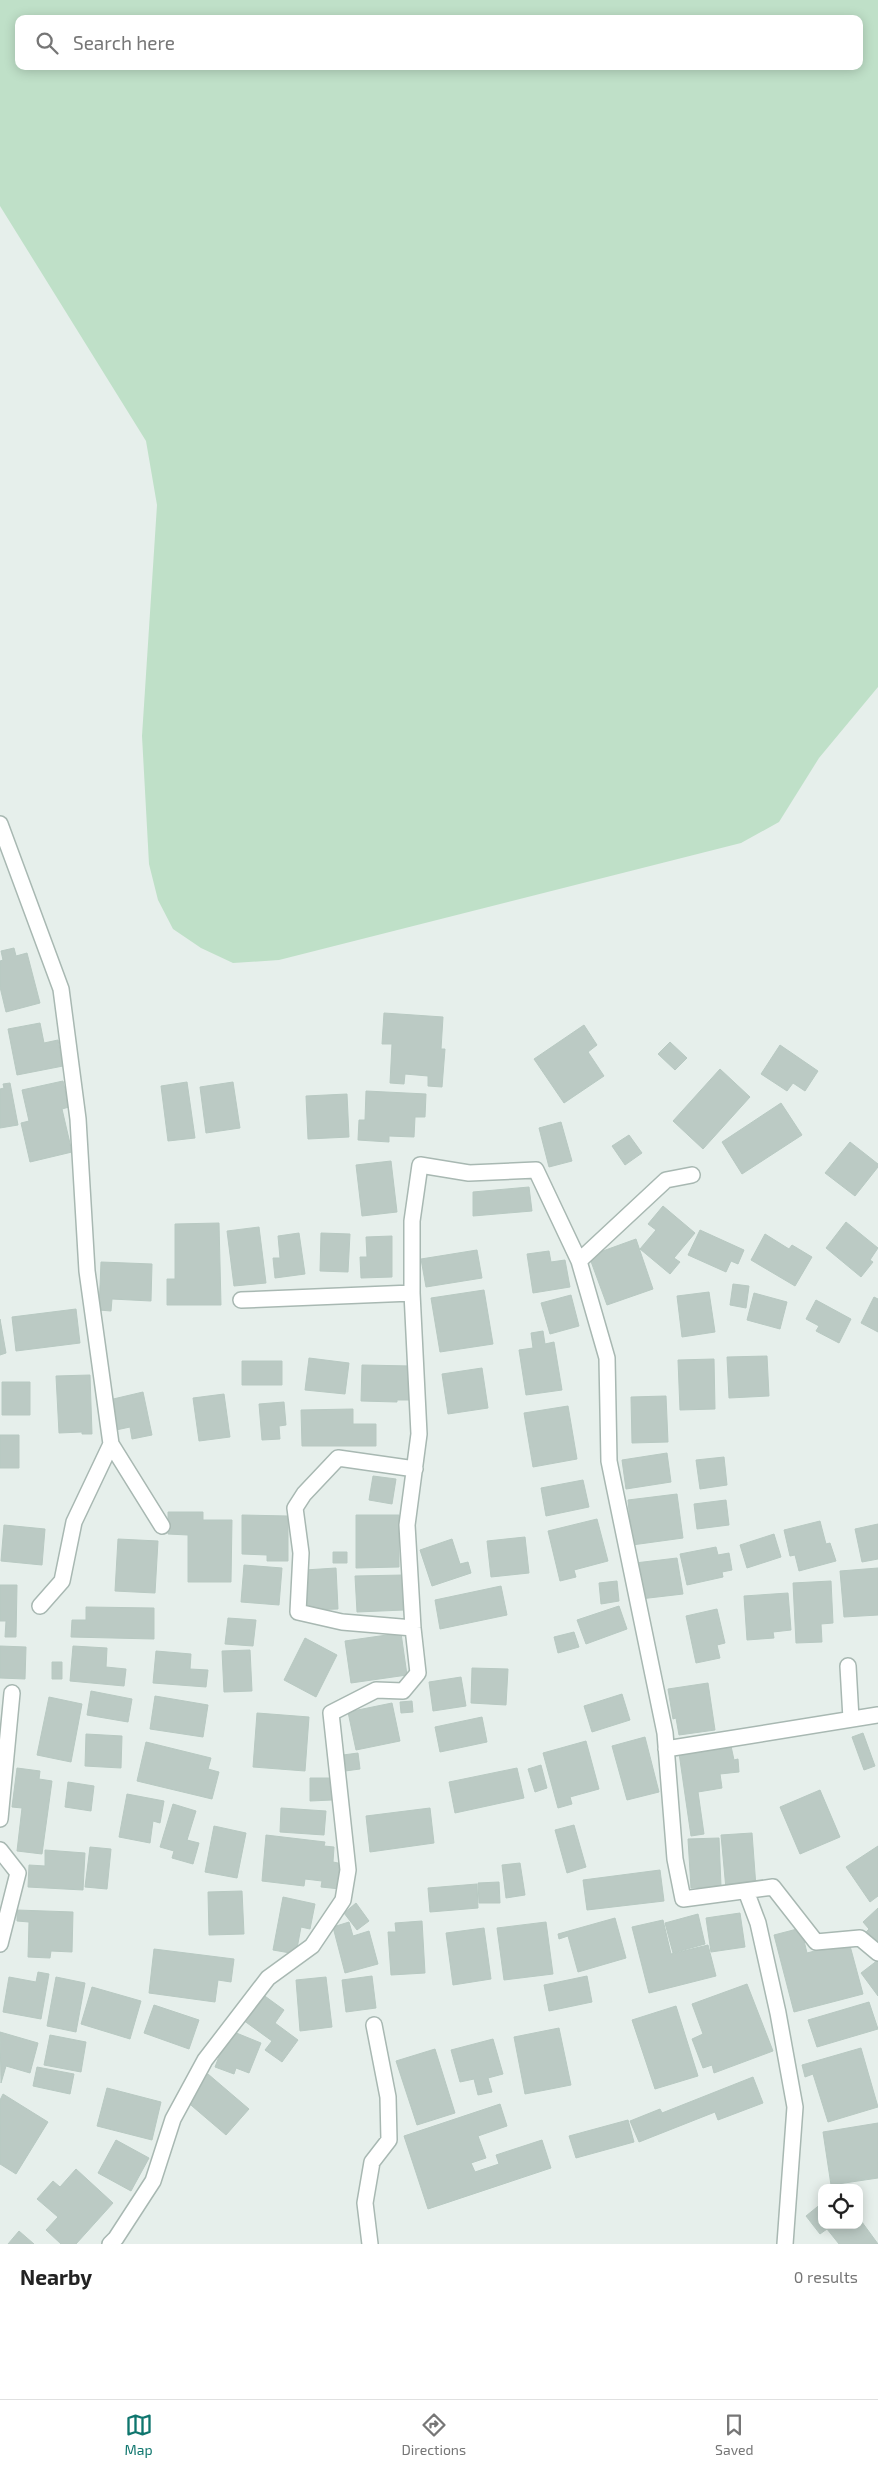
<!DOCTYPE html>
<html lang="en">
<head>
<meta charset="utf-8">
<style>
	body { margin:0; font-family:"Exo 2",sans-serif; background:#f6f6f6; color:#222 }
	.controls { position:absolute; right:15px; bottom:15px; display:grid; overflow:hidden; border-radius:10px; box-shadow:0 2px 12px #0003 }
	.controls button { width:45px; height:45px; display:grid; place-items:center; padding:0; border:0; border-bottom:1px solid #e0e0e0; background:#fff; color:#222; font:25px sans-serif }
	.list { margin:0; padding:0; list-style:none }
	h2 { display:flex; justify-content:space-between; align-items:center; height:65px; margin:0; padding:0 20px; font-size:21px }
	h2 small { font-size:16px; font-weight:400; color:#767676 }
	.icon { flex:none; width:28px; height:28px; fill:none; stroke:currentColor; stroke-width:2; stroke-linecap:round; stroke-linejoin:round }
	.map { position:relative; flex:none; width:878px; height:2244px; overflow:hidden }
	.search { position:absolute; background:#fff; box-shadow:0 2px 12px #0003; left:15px; right:15px; top:15px; height:55px; display:flex; align-items:center; gap:12px; box-sizing:border-box; padding:0 18px; border-radius:10px; color:#767676; font-size:19px }
	.sheet { height:155px; background:#fff }
	nav { display:flex; justify-content:space-around; align-items:center; box-sizing:border-box; height:70px; border-top:1px solid #e0e0e0; background:#fff; font-size:14px; color:#767676 }
	nav a { display:grid; justify-items:center; gap:2px }
	nav .on { color:#0f766e }
	.map>svg:first-child { display:block }
	.green { fill:#bfe0c8; fill-rule:evenodd }
	.building { fill:#bbcac4; stroke:#b8c9c2 }
	.lines { fill:none; stroke-linecap:round; stroke-linejoin:round }
	.minor-casing { stroke:#a8b8b2; stroke-width:18 }
	.minor { stroke:#fff; stroke-width:15 }
</style>
</head>
<body>
<div class="map">
<svg width="878" height="2244" viewBox="0 0 878 2244">
	<rect width="100%" height="100%" fill="#e6efeb"/>
	<path class="green" d="M 0,0 L 878,0 L 878,687 L 819,758 L 779,822 L 741,843 L 279,960 L 233,963 L 201,948 L 173,929 L 158,900 L 149,864 L 142,736 L 157,505 L 146,441 L 0,206 ZM 19,19 L 859,19 L 859,66 L 19,66 Z"/>
	<path class="building" d="M 14,948 L 16,956 L 27,953 L 40,1003 L 6,1012 L 0,987 L 0,961 L 3,960 L 1,951 Z
		M 384,1013 L 443,1017 L 441,1049 L 445,1049 L 442,1087 L 428,1086 L 428,1076 L 405,1074 L 404,1084 L 390,1083 L 392,1044 L 382,1044 Z
		M 40,1023 L 44,1043 L 58,1040 L 63,1066 L 17,1075 L 8,1029 Z
		M 584,1025 L 597,1045 L 588,1052 L 604,1076 L 564,1103 L 534,1059 Z
		M 670,1042 L 687,1058 L 675,1070 L 658,1054 Z
		M 780,1045 L 818,1071 L 805,1091 L 793,1083 L 787,1091 L 761,1074 Z
		M 720,1069 L 750,1097 L 703,1149 L 673,1121 Z
		M 63,1081 L 69,1107 L 62,1109 L 72,1152 L 30,1162 L 21,1123 L 29,1121 L 22,1090 Z
		M 187,1082 L 195,1138 L 168,1141 L 161,1086 Z
		M 233,1082 L 240,1128 L 206,1133 L 200,1087 Z
		M 10,1083 L 18,1125 L 0,1128 L 0,1089 L 4,1088 L 3,1084 Z
		M 366,1091 L 426,1094 L 425,1117 L 415,1117 L 414,1137 L 389,1136 L 389,1142 L 358,1140 L 359,1120 L 365,1120 Z
		M 347,1094 L 349,1137 L 308,1139 L 306,1096 Z
		M 781,1103 L 802,1135 L 742,1174 L 722,1142 Z
		M 561,1122 L 572,1161 L 549,1167 L 539,1128 Z
		M 629,1135 L 642,1153 L 625,1165 L 612,1146 Z
		M 850,1142 L 878,1164 L 878,1167 L 855,1196 L 825,1173 Z
		M 391,1161 L 397,1212 L 362,1216 L 356,1165 Z
		M 529,1187 L 532,1211 L 473,1216 L 473,1192 Z
		M 663,1206 L 695,1233 L 674,1258 L 680,1262 L 670,1274 L 640,1249 L 656,1230 L 648,1224 Z
		M 846,1222 L 878,1248 L 870,1260 L 873,1262 L 861,1277 L 826,1248 Z
		M 219,1223 L 221,1305 L 167,1305 L 167,1279 L 175,1279 L 175,1224 Z
		M 259,1227 L 266,1283 L 234,1286 L 227,1231 Z
		M 700,1230 L 744,1250 L 738,1264 L 731,1261 L 726,1272 L 688,1255 Z
		M 299,1233 L 305,1274 L 275,1278 L 273,1258 L 280,1258 L 278,1236 Z
		M 321,1233 L 350,1234 L 348,1272 L 320,1271 Z
		M 765,1234 L 789,1249 L 792,1245 L 812,1257 L 795,1286 L 751,1260 Z
		M 392,1236 L 392,1277 L 361,1278 L 360,1257 L 367,1257 L 366,1237 Z
		M 636,1239 L 653,1289 L 607,1305 L 589,1256 Z
		M 477,1250 L 482,1278 L 426,1287 L 421,1259 Z
		M 549,1251 L 551,1262 L 565,1260 L 570,1287 L 533,1293 L 527,1254 Z
		M 101,1262 L 152,1264 L 151,1301 L 112,1299 L 111,1311 L 99,1310 Z
		M 733,1284 L 749,1286 L 746,1308 L 730,1305 Z
		M 484,1290 L 493,1344 L 440,1352 L 431,1298 Z
		M 709,1292 L 715,1332 L 682,1337 L 677,1296 Z
		M 754,1293 L 787,1302 L 780,1329 L 747,1320 Z
		M 571,1295 L 579,1326 L 550,1334 L 541,1303 Z
		M 874,1297 L 878,1299 L 878,1332 L 861,1323 Z
		M 816,1300 L 851,1319 L 839,1343 L 816,1331 L 819,1326 L 806,1319 Z
		M 76,1309 L 80,1343 L 16,1351 L 12,1317 Z
		M 0,1319 L 6,1353 L 0,1355 Z
		M 543,1331 L 545,1344 L 554,1342 L 562,1390 L 526,1395 L 519,1350 L 533,1348 L 531,1333 Z
		M 767,1356 L 769,1396 L 729,1398 L 727,1357 Z
		M 309,1358 L 349,1363 L 345,1394 L 305,1390 Z
		M 714,1359 L 715,1409 L 680,1410 L 678,1360 Z
		M 242,1361 L 282,1361 L 282,1385 L 242,1385 Z
		M 362,1365 L 411,1366 L 410,1400 L 397,1400 L 397,1402 L 361,1401 Z
		M 482,1368 L 488,1408 L 448,1414 L 442,1374 Z
		M 90,1375 L 92,1434 L 82,1434 L 82,1432 L 59,1433 L 56,1376 Z
		M 2,1382 L 30,1382 L 30,1415 L 2,1415 Z
		M 143,1392 L 152,1435 L 132,1439 L 130,1427 L 116,1430 L 109,1400 Z
		M 224,1394 L 230,1437 L 199,1441 L 193,1398 Z
		M 666,1396 L 668,1442 L 632,1443 L 631,1397 Z
		M 284,1402 L 286,1425 L 279,1426 L 280,1439 L 262,1440 L 259,1404 Z
		M 568,1406 L 577,1459 L 533,1467 L 524,1413 Z
		M 353,1409 L 353,1424 L 376,1424 L 376,1446 L 302,1446 L 301,1410 Z
		M 0,1435 L 19,1435 L 19,1468 L 0,1468 Z
		M 667,1453 L 671,1482 L 626,1489 L 622,1460 Z
		M 724,1457 L 727,1485 L 700,1489 L 696,1460 Z
		M 373,1476 L 396,1479 L 392,1504 L 369,1500 Z
		M 583,1480 L 589,1507 L 546,1516 L 541,1488 Z
		M 677,1494 L 683,1538 L 632,1545 L 628,1500 Z
		M 726,1500 L 729,1525 L 697,1529 L 694,1504 Z
		M 168,1512 L 203,1512 L 203,1520 L 232,1520 L 231,1582 L 188,1582 L 188,1535 L 168,1534 Z
		M 242,1515 L 288,1516 L 288,1561 L 267,1561 L 267,1555 L 242,1554 Z
		M 356,1515 L 399,1515 L 399,1567 L 356,1568 Z
		M 597,1519 L 608,1561 L 574,1570 L 576,1577 L 560,1581 L 548,1531 Z
		M 820,1521 L 826,1544 L 830,1543 L 836,1561 L 799,1571 L 795,1555 L 790,1556 L 784,1530 Z
		M 878,1524 L 878,1559 L 862,1562 L 855,1529 Z
		M 4,1525 L 45,1529 L 42,1565 L 1,1561 Z
		M 774,1534 L 781,1557 L 747,1568 L 740,1545 Z
		M 525,1537 L 529,1573 L 491,1577 L 487,1541 Z
		M 118,1539 L 158,1541 L 155,1593 L 115,1591 Z
		M 452,1539 L 460,1564 L 468,1562 L 471,1573 L 432,1586 L 420,1550 Z
		M 716,1547 L 718,1555 L 729,1553 L 732,1570 L 722,1572 L 723,1577 L 687,1585 L 680,1554 Z
		M 333,1552 L 347,1552 L 347,1563 L 333,1563 Z
		M 677,1558 L 683,1594 L 640,1599 L 635,1563 Z
		M 244,1565 L 282,1568 L 279,1605 L 241,1602 Z
		M 336,1568 L 338,1609 L 307,1610 L 305,1570 Z
		M 878,1568 L 878,1615 L 844,1617 L 840,1571 Z
		M 403,1575 L 404,1610 L 357,1612 L 355,1576 Z
		M 617,1581 L 619,1601 L 601,1604 L 599,1583 Z
		M 831,1581 L 833,1623 L 821,1624 L 822,1642 L 796,1643 L 793,1583 Z
		M 0,1585 L 17,1585 L 16,1637 L 5,1637 L 6,1621 L 0,1621 Z
		M 501,1586 L 507,1615 L 440,1629 L 435,1600 Z
		M 788,1593 L 791,1630 L 773,1632 L 774,1638 L 747,1640 L 744,1596 Z
		M 619,1606 L 627,1629 L 586,1644 L 577,1620 Z
		M 86,1607 L 154,1608 L 154,1639 L 71,1637 L 72,1620 L 86,1620 Z
		M 717,1609 L 725,1643 L 717,1645 L 720,1658 L 696,1663 L 686,1616 Z
		M 228,1618 L 256,1620 L 253,1646 L 225,1644 Z
		M 574,1632 L 579,1647 L 558,1653 L 554,1637 Z
		M 401,1633 L 407,1675 L 351,1683 L 345,1641 Z
		M 305,1638 L 337,1655 L 316,1697 L 284,1680 Z
		M 0,1646 L 26,1647 L 25,1679 L 0,1678 Z
		M 73,1646 L 107,1648 L 106,1667 L 126,1669 L 124,1686 L 70,1681 Z
		M 250,1650 L 252,1691 L 224,1692 L 222,1651 Z
		M 156,1651 L 191,1654 L 190,1669 L 208,1670 L 206,1687 L 153,1683 Z
		M 52,1662 L 62,1662 L 62,1679 L 52,1679 Z
		M 472,1668 L 508,1669 L 506,1705 L 471,1703 Z
		M 461,1677 L 466,1706 L 433,1711 L 429,1682 Z
		M 708,1683 L 715,1730 L 679,1735 L 676,1718 L 673,1719 L 668,1689 Z
		M 91,1691 L 132,1699 L 128,1722 L 87,1715 Z
		M 622,1694 L 630,1720 L 592,1732 L 584,1706 Z
		M 155,1696 L 208,1705 L 203,1737 L 150,1729 Z
		M 49,1697 L 82,1704 L 71,1762 L 37,1755 Z
		M 412,1701 L 413,1712 L 401,1713 L 400,1702 Z
		M 392,1703 L 400,1741 L 356,1750 L 348,1712 Z
		M 257,1713 L 309,1717 L 305,1771 L 253,1767 Z
		M 482,1717 L 487,1742 L 440,1752 L 435,1727 Z
		M 863,1733 L 875,1766 L 864,1770 L 852,1737 Z
		M 86,1734 L 122,1736 L 121,1768 L 85,1766 Z
		M 645,1737 L 659,1792 L 627,1800 L 612,1746 Z
		M 586,1741 L 599,1789 L 570,1797 L 572,1804 L 558,1808 L 543,1753 Z
		M 146,1742 L 211,1758 L 208,1769 L 219,1772 L 212,1799 L 137,1781 Z
		M 731,1746 L 734,1760 L 738,1759 L 739,1772 L 720,1774 L 722,1788 L 698,1792 L 704,1834 L 691,1836 L 679,1753 Z
		M 358,1753 L 360,1769 L 345,1771 L 343,1755 Z
		M 541,1765 L 547,1788 L 535,1792 L 528,1769 Z
		M 17,1768 L 40,1771 L 39,1779 L 52,1781 L 42,1854 L 17,1851 L 22,1808 L 12,1807 Z
		M 517,1768 L 524,1798 L 455,1813 L 449,1782 Z
		M 310,1778 L 332,1778 L 332,1800 L 310,1801 Z
		M 68,1782 L 94,1786 L 91,1811 L 65,1807 Z
		M 820,1790 L 840,1837 L 800,1854 L 780,1807 Z
		M 127,1794 L 164,1801 L 160,1823 L 153,1821 L 150,1843 L 119,1837 Z
		M 173,1804 L 196,1811 L 187,1840 L 199,1843 L 193,1864 L 172,1858 L 174,1851 L 160,1847 Z
		M 281,1808 L 326,1811 L 324,1835 L 280,1832 Z
		M 430,1808 L 434,1843 L 370,1852 L 366,1816 Z
		M 574,1825 L 586,1867 L 567,1873 L 555,1830 Z
		M 214,1826 L 246,1833 L 237,1878 L 205,1872 Z
		M 752,1833 L 756,1887 L 726,1889 L 721,1835 Z
		M 266,1835 L 325,1842 L 324,1846 L 334,1847 L 333,1862 L 343,1864 L 340,1889 L 321,1887 L 322,1881 L 305,1879 L 304,1886 L 262,1881 Z
		M 719,1838 L 721,1886 L 691,1888 L 688,1839 Z
		M 878,1846 L 878,1896 L 870,1902 L 846,1867 Z
		M 90,1847 L 111,1849 L 107,1889 L 85,1887 Z
		M 45,1850 L 85,1853 L 83,1890 L 28,1887 L 29,1865 L 45,1866 Z
		M 520,1863 L 525,1895 L 506,1898 L 502,1865 Z
		M 660,1870 L 664,1901 L 587,1910 L 583,1880 Z
		M 499,1882 L 500,1903 L 479,1903 L 478,1883 Z
		M 477,1884 L 478,1908 L 430,1912 L 428,1888 Z
		M 242,1891 L 244,1934 L 209,1935 L 208,1892 Z
		M 283,1897 L 315,1904 L 310,1929 L 301,1927 L 296,1954 L 273,1950 Z
		M 356,1903 L 369,1921 L 357,1930 L 344,1913 Z
		M 878,1908 L 878,1946 L 864,1934 L 869,1929 L 863,1922 Z
		M 17,1910 L 73,1912 L 72,1952 L 51,1951 L 50,1958 L 28,1957 L 29,1922 L 17,1921 Z
		M 740,1913 L 745,1947 L 711,1952 L 706,1918 Z
		M 698,1914 L 705,1944 L 673,1953 L 665,1923 Z
		M 615,1918 L 626,1958 L 578,1972 L 568,1936 L 559,1939 L 558,1934 Z
		M 663,1920 L 671,1954 L 708,1945 L 716,1976 L 649,1993 L 632,1927 Z
		M 422,1921 L 425,1973 L 391,1975 L 388,1932 L 396,1932 L 395,1923 Z
		M 349,1922 L 353,1936 L 369,1931 L 378,1964 L 345,1973 L 333,1927 Z
		M 546,1922 L 553,1974 L 504,1980 L 497,1928 Z
		M 484,1928 L 491,1979 L 453,1985 L 446,1933 Z
		M 801,1928 L 807,1953 L 849,1942 L 863,1994 L 794,2012 L 774,1935 Z
		M 154,1949 L 234,1959 L 231,1982 L 218,1980 L 215,2002 L 149,1993 Z
		M 878,1960 L 878,1996 L 861,1973 Z
		M 38,1972 L 49,1974 L 41,2019 L 3,2012 L 9,1977 L 36,1982 Z
		M 372,1976 L 376,2008 L 346,2012 L 342,1980 Z
		M 587,1976 L 592,2002 L 549,2011 L 544,1985 Z
		M 56,1977 L 85,1983 L 76,2032 L 47,2026 Z
		M 326,1977 L 332,2027 L 300,2031 L 296,1980 Z
		M 747,1984 L 773,2051 L 714,2073 L 712,2065 L 703,2068 L 692,2039 L 703,2034 L 692,2004 Z
		M 92,1987 L 141,2001 L 130,2039 L 81,2024 Z
		M 262,1994 L 284,2010 L 275,2023 L 298,2040 L 282,2062 L 265,2050 L 272,2041 L 243,2020 Z
		M 869,2002 L 878,2029 L 817,2047 L 808,2020 Z
		M 154,2005 L 199,2020 L 189,2049 L 144,2033 Z
		M 676,2006 L 698,2076 L 655,2089 L 632,2020 Z
		M 559,2028 L 571,2085 L 525,2094 L 514,2037 Z
		M 229,2030 L 261,2043 L 249,2073 L 236,2068 L 234,2074 L 215,2067 Z
		M 0,2032 L 38,2043 L 30,2073 L 6,2066 L 1,2083 Z
		M 50,2035 L 86,2042 L 81,2072 L 44,2065 Z
		M 493,2039 L 503,2074 L 488,2078 L 492,2092 L 478,2095 L 474,2079 L 460,2082 L 451,2050 Z
		M 861,2048 L 878,2107 L 828,2122 L 813,2074 L 805,2077 L 802,2065 Z
		M 435,2049 L 455,2113 L 417,2125 L 396,2061 Z
		M 37,2067 L 74,2074 L 70,2094 L 33,2086 Z
		M 208,2074 L 249,2109 L 226,2135 L 185,2100 Z
		M 753,2077 L 763,2103 L 718,2120 L 715,2112 L 639,2142 L 630,2121 L 660,2109 L 662,2113 Z
		M 107,2088 L 161,2102 L 152,2140 L 97,2126 Z
		M 3,2094 L 48,2122 L 16,2174 L 0,2164 L 0,2100 Z
		M 500,2104 L 507,2126 L 478,2136 L 486,2158 L 471,2163 L 475,2172 L 499,2164 L 496,2155 L 542,2140 L 551,2168 L 428,2209 L 404,2136 Z
		M 628,2120 L 634,2142 L 576,2158 L 569,2136 Z
		M 878,2123 L 878,2178 L 831,2185 L 823,2132 Z
		M 116,2140 L 149,2158 L 131,2191 L 98,2173 Z
		M 76,2169 L 113,2203 L 76,2244 L 61,2244 L 46,2230 L 58,2217 L 37,2199 L 53,2181 L 60,2187 Z
		M 822,2203 L 822,2225 L 859,2225 L 859,2218 L 878,2244 L 839,2244 L 827,2229 L 820,2234 L 806,2216 Z
		M 19,2231 L 34,2244 L 8,2244 Z"/>
	<g class="lines">
		<g class="minor-casing">
			<path id="minor" d="M 0,824 L 61,989 L 78,1119 L 87,1271 L 111,1444 L 162,1526
				M 579,1261 L 666,1180 L 692,1175
				M 241,1300 L 412,1293
				M 40,1606 L 62,1581 L 74,1522 L 111,1444
				M 413,1628 L 342,1622 L 298,1612 L 301,1553 L 295,1508 L 304,1494 L 338,1458 L 415,1469
				M 848,1666 L 851,1719
				M 666,1749 L 878,1715
				M 0,1819 L 12,1693
				M 0,1850 L 18,1873 L 0,1944
				M 746,1891 L 758,1923 L 778,2013 L 795,2107 L 785,2244
				M 110,2244 L 116,2238 L 153,2181 L 173,2119 L 205,2060 L 268,1978 L 312,1946 L 343,1900 L 348,1870 L 331,1713 L 376,1690 L 403,1691 L 418,1673 L 413,1628 L 407,1525 L 419,1434 L 412,1293 L 412,1221 L 420,1165 L 469,1173 L 536,1170 L 579,1261 L 607,1358 L 609,1461 L 665,1733 L 675,1859 L 683,1899 L 773,1887 L 816,1942 L 860,1938 L 878,1953
				M 370,2244 L 365,2203 L 372,2162 L 389,2140 L 388,2097 L 374,2025"/>
		</g>
		<use href="#minor" class="minor"/>
	</g>
</svg>
<div class="controls">
<button><svg class="icon" aria-label="locate" viewBox="0 0 24 24"><circle cx="12" cy="12" r="6"/><path d="M12 2v4M12 18v4M2 12h4M18 12h4"/></svg></button>
</div>
<div class="search"><svg class="icon" aria-label="search" viewBox="0 0 24 24"><circle cx="10" cy="10" r="6"/><path d="M15 15l6 6"/></svg>Search here</div>
</div>
<section class="sheet">
<h2>Nearby<small>0 results</small></h2>
<ul class="list">
</ul>
</section>
<nav>
<a class="on"><svg class="icon" aria-label="map" viewBox="0 0 24 24"><path d="M3 6l6-2 6 2 6-2v14l-6 2-6-2-6 2zM9 4v14M15 6v14"/></svg>Map</a>
<a><svg class="icon" aria-label="directions" viewBox="0 0 24 24"><path d="M12 3l9 9-9 9-9-9zM9 14v-3h6M13 9l2 2-2 2"/></svg>Directions</a>
<a><svg class="icon" aria-label="saved" viewBox="0 0 24 24"><path d="M7 4h10v16l-5-4-5 4z"/></svg>Saved</a>
</nav>
</body>
</html>
